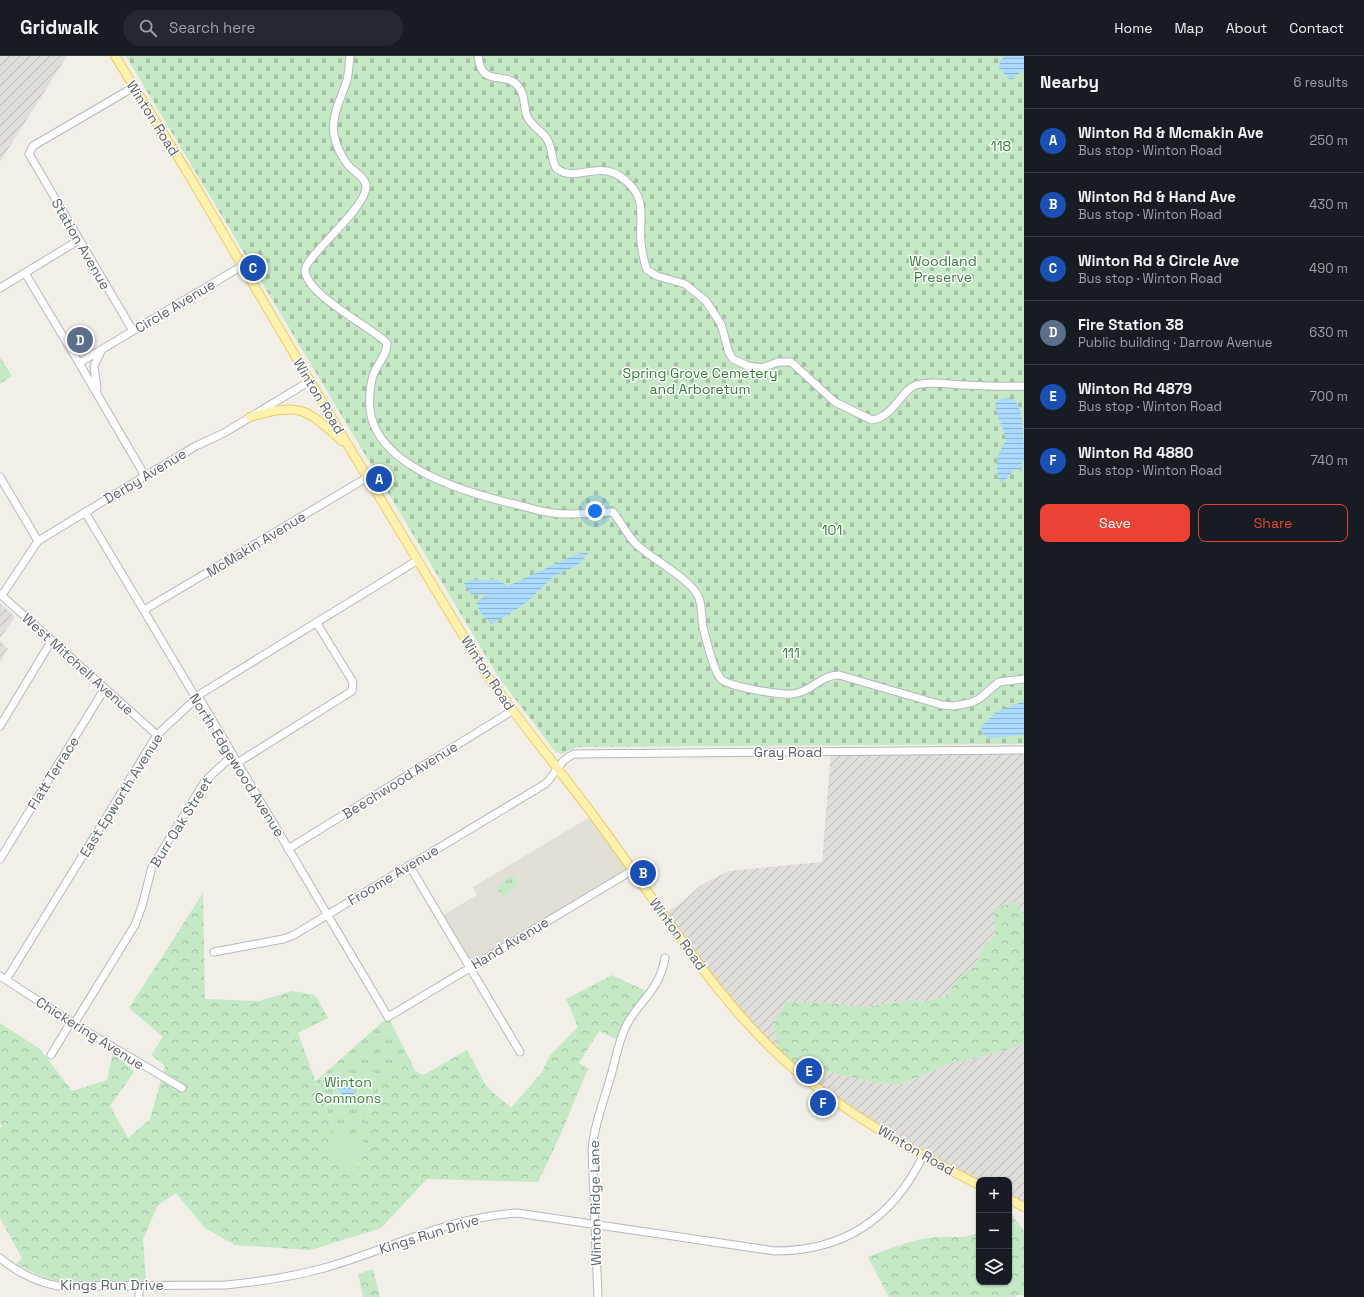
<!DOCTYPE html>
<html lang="en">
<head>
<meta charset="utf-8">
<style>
	body { margin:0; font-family:"Space Grotesk",sans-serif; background:#242831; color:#f1f3f6 }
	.controls { position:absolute; right:12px; bottom:12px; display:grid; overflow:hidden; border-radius:8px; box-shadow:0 1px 3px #0004 }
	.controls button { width:36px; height:36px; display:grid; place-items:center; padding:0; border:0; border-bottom:1px solid #363941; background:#171b24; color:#f1f3f6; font:20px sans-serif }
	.you { position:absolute; left:595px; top:455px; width:14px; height:14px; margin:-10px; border:3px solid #fff; border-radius:50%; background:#1a73e8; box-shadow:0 0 0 6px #1a73e833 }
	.badge { display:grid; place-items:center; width:26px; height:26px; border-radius:50%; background:#ea4335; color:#fff; font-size:13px; font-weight:700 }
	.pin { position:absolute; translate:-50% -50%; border:2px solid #fff; box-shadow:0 1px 4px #0006 }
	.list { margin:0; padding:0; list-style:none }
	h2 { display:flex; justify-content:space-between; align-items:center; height:52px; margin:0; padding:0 16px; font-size:17px }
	h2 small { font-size:13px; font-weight:400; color:#9ea1a6 }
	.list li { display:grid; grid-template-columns:26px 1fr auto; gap:12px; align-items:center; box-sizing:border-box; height:64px; padding:0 16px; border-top:1px solid #363941 }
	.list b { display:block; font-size:15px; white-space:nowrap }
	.list p { margin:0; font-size:13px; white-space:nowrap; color:#9ea1a6 }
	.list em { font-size:13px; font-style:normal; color:#9ea1a6 }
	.actions { display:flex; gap:8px; padding:12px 16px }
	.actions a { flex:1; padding:9px 0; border:1px solid #ea4335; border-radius:8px; text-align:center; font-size:14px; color:#ea4335 }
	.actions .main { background:#ea4335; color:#fff }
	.icon { flex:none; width:22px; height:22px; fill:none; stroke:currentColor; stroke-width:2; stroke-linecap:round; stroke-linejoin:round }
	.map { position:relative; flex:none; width:1024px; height:1241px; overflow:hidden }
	header { display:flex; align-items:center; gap:24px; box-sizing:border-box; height:56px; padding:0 20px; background:#171b24; border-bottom:1px solid #363941 }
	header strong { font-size:19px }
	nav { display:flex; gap:22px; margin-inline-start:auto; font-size:14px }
	.search { width:280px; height:36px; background:#242831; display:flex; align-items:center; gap:10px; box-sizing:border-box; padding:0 14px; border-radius:22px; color:#9ea1a6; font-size:15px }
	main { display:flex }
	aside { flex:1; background:#171b24 }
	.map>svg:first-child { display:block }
	.industrial { fill:url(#industrial-furrows) }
	.education { fill:#e1ded6 }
	.grass { fill:url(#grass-tufts) }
	.forest { fill:url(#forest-crowns) }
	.cemetery { fill:url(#cemetery-stones) }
	.garden { fill:#c5e8c5 }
	.water { fill:url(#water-rules) }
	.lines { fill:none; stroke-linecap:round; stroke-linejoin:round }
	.minor-casing { stroke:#b5b8bc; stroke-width:9 }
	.major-casing { stroke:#f2c960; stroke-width:10 }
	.minor { stroke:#fff; stroke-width:7 }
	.major { stroke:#fff2af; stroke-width:8 }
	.labels { text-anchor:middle; stroke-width:3; stroke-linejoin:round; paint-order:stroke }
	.street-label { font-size:14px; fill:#5f6368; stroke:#fff }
	.park-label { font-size:14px; fill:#348238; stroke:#fff }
</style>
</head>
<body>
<header>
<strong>Gridwalk</strong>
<div class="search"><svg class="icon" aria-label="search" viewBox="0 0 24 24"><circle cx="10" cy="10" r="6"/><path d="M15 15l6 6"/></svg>Search here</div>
<nav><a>Home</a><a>Map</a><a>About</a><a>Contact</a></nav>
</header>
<main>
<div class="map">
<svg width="1024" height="1241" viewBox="0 0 1024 1241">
	<defs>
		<pattern id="industrial-furrows" width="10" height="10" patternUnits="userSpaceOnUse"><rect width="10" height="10" fill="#e0deda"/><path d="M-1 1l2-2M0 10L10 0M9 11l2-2" fill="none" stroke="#b9b8b5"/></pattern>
		<pattern id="grass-tufts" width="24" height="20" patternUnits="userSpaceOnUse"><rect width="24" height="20" fill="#c5e8c5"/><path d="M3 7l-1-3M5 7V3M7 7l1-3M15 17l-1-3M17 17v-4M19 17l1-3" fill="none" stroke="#a3c0a4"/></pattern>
		<pattern id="forest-crowns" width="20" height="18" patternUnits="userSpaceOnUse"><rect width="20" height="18" fill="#c5e8c5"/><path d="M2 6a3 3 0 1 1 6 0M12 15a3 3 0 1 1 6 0" fill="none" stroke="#a3c0a4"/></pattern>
		<pattern id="cemetery-stones" width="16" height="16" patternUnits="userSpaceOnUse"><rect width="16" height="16" fill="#c5e8c5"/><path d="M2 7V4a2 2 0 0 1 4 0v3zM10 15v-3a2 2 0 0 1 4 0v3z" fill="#a3c0a4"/></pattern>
		<pattern id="water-rules" width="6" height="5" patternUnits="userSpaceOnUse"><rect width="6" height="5" fill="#aadaff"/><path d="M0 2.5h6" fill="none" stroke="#8eb4d2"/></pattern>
	</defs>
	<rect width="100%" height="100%" fill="#f1efe8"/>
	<path class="industrial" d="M 0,0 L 67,0 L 0,106 Z
		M 0,547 L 15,561 L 0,582 Z
		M 0,585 L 8,593 L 0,606 Z
		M 1024,694 L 1024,858 L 1015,846 L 995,881 L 983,891 L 975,911 L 964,916 L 945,941 L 921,946 L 914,943 L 866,951 L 829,947 L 773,967 L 780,1000 L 759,980 L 663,858 L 681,847 L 701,829 L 729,815 L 822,806 L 831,696 Z
		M 1024,989 L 1024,1151 L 1009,1143 L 1009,1124 L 979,1124 L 979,1129 L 923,1100 L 811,1027 L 828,1016 L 877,1027 L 902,1028 L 952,1007 L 969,1004 Z"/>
	<path class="education" d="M 593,759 L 633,814 L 470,911 L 440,861 L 477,839 L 473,831 Z"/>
	<path class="grass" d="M 0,301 L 12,320 L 0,328 Z
		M 514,820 L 518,830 L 503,841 L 497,832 L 503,826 Z
		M 388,961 L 416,1016 L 394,1005 L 366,1061 L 370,1090 L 328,1098 L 337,1084 L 316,1025 Z"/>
	<path class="forest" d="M 203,837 L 205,943 L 259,945 L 292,935 L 315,939 L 328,962 L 298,977 L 337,1084 L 329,1098 L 355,1114 L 370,1090 L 366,1061 L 394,1005 L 423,1019 L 467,994 L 486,1030 L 511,1052 L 542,1016 L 550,999 L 578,971 L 566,943 L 612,919 L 648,936 L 631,957 L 616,983 L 599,975 L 579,1007 L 588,1013 L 559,1082 L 538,1126 L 427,1123 L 381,1172 L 311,1194 L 235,1189 L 205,1172 L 176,1137 L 158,1149 L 143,1183 L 146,1225 L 66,1227 L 45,1222 L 16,1208 L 22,1202 L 0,1162 L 0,1074 L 2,1070 L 0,1066 L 0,967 L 40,993 L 72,1035 L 107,1024 L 113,995 L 134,1016 L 110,1050 L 128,1082 L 150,1063 L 165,1010 L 151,999 L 163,981 L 129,952 Z
		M 1015,846 L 1024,858 L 1024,989 L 969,1004 L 952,1007 L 902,1028 L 877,1027 L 828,1016 L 811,1027 L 780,1000 L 773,967 L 787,946 L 829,947 L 866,951 L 914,943 L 921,946 L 945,941 L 964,916 L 975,911 L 983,891 L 995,881 L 994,853 Z
		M 1009,1155 L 1024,1175 L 1024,1239 L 1017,1239 L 1016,1241 L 889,1241 L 868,1201 C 891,1192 915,1182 940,1181 C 956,1180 963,1184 979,1176 L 979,1226 L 1009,1226 Z
		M 373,1213 L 380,1241 L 363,1241 L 358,1218 Z"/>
	<path class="cemetery" d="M 126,0 L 1024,0 L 1024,688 L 577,691 L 561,698 L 555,695 L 498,620 Z"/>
	<path class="garden" d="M 344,1073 L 370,1090 L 355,1114 L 328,1098 Z"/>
	<path class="water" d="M 1005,0 L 1024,0 L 1024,14 L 1010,24 L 999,12 L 1000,5 Z
		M 999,343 C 1003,343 1008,342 1012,343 C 1024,347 1024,389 1024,404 L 1022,405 L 1021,416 L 1014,413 L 1007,423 L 1000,426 C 994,409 997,399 1006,384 C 1004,371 996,361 995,348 Z
		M 589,496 L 578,509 L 554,520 L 527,546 L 508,559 L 491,568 L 481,557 L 476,546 L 488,538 L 472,539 L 464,527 L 473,523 L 481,525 L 496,523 L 508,530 L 577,498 Z
		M 1024,645 L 1024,679 L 989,682 L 982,677 L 981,671 L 996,656 Z
		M 341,1021 L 355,1037 L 347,1044 L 333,1028 Z"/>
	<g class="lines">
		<g class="minor-casing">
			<path id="minor" d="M 350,0 C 349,8 349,16 347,24 C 341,43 331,59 334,79 C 336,89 342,101 348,109 C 354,116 367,122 366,132 C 364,154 305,201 305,214 C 306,239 370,270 387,287 C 387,299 378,307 374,317 C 370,327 369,343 370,354 C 377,411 467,437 514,448 C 527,451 540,456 553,457 C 573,460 593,456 613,456 C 621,466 627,479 636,488 C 652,503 687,521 697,538 C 703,547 701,561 703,571 C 706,583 713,614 721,623 C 729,631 780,639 792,638 C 812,636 820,619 839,619 L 942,649 L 953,650 L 970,647 L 979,643 L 999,626 L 1024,623
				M 478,0 C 482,33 504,14 518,30 C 526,39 523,50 527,60 C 530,69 542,75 547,83 C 553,93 551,103 556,112 C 578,130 602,96 632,131 C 646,147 639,167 641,187 C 642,196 644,205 647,214 L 657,220 L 685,228 L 706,245 L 721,268 L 729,297 L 733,303 L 748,310 L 762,312 L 778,306 L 791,306 L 835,346 L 872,364 C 894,361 902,333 916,329 C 931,325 948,328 962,329 C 983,330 1003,331 1024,330
				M 25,217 L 79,307 L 145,420
				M 0,232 L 79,184
				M 133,275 L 29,98 L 33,90 L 134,31
				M 79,307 L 242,210
				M 97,333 L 94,310 L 101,295
				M 0,421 L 38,485
				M 85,456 L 193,637 L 201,645 L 388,961 L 633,814
				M 0,538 L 157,679
				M 2,539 L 38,485 L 145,420 L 196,390 L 224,377 L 310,325
				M 144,554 L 368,421
				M 0,670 L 52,584
				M 237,707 L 352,635 L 353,626 L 316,566
				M 288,793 L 512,655
				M 0,803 L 105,632
				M 409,809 L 520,996
				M 214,896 L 283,883 L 294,879 L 545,728 C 556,718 559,704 574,698 L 1024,694
				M 0,920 L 71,966 L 182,1032
				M 6,924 L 157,679 L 202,637 L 418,504
				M 74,968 L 135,869 L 142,850 L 152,811 L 205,725 L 233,699
				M 51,999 L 71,966
				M 0,1202 C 17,1216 36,1226 58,1230 L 225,1229 C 258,1226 291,1221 324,1212 C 391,1193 445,1162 517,1157 L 775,1195 C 844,1195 893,1162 923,1100
				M 139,1229 L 139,1241
				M 598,1241 L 592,1094 C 594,1070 603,1047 610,1023 C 615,1006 618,987 626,970 C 640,943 659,936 665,902"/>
		</g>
		<g class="major-casing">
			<path id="major" d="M 115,0 L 186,114 L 343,381 L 487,619 C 521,668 560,714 596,763 C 661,850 716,949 801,1019 C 855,1063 917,1098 979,1129
				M 250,361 C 300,347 304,351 342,385
				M 1009,1143 L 1024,1151"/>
		</g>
		<use href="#minor" class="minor"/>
		<use href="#major" class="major"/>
	</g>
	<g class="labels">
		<g class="street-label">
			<text transform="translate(153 62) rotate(58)" y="5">Winton Road</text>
			<text transform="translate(81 188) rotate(60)" y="5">Station Avenue</text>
			<text transform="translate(175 250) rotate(-31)" y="5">Circle Avenue</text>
			<text transform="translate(319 340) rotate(59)" y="5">Winton Road</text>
			<text transform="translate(145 420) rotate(-31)" y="5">Derby Avenue</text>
			<text transform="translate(256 488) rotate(-31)" y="5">McMakin Avenue</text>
			<text transform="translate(78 608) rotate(42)" y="5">West Mitchell Avenue</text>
			<text transform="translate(488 617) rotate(57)" y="5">Winton Road</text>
			<text x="788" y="701">Gray Road</text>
			<text transform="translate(237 709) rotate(58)" y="5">North Edgewood Avenue</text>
			<text transform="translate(53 717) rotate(-58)" y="5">Flatt Terrace</text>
			<text transform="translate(400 724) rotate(-32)" y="5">Beechwood Avenue</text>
			<text transform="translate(121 739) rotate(-58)" y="5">East Epworth Avenue</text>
			<text transform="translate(181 766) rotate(-58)" y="5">Burr Oak Street</text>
			<text transform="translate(393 819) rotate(-31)" y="5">Froome Avenue</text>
			<text transform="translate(678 878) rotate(54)" y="5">Winton Road</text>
			<text transform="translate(510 887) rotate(-31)" y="5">Hand Avenue</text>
			<text transform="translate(90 977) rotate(32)" y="5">Chickering Avenue</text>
			<text transform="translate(916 1094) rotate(30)" y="5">Winton Road</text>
			<text transform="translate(595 1147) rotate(-91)" y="5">Winton Ridge Lane</text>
			<text transform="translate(429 1178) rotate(-17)" y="5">Kings Run Drive</text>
			<text x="112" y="1234">Kings Run Drive</text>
		</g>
		<g class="park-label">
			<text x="1001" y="95">118</text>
			<text x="943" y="210">Woodland<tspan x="943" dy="16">Preserve</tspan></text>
			<text x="700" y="322">Spring Grove Cemetery<tspan x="700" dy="16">and Arboretum</tspan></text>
			<text x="832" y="479">101</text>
			<text x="791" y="602">111</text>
			<text x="348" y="1031">Winton<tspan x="348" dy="16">Commons</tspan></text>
		</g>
	</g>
</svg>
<div class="controls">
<button>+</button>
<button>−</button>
<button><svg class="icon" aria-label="layers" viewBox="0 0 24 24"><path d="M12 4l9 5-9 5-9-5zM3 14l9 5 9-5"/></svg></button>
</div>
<div class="you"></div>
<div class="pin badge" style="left:379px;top:423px;background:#1a4fb4">A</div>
<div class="pin badge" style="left:643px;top:817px;background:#1a4fb4">B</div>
<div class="pin badge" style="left:253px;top:212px;background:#1a4fb4">C</div>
<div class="pin badge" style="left:80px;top:284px;background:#5c6f8a">D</div>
<div class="pin badge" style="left:809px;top:1015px;background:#1a4fb4">E</div>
<div class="pin badge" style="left:823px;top:1047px;background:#1a4fb4">F</div>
</div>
<aside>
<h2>Nearby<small>6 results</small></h2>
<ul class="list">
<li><span class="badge" style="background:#1a4fb4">A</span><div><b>Winton Rd &amp; Mcmakin Ave</b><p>Bus stop · Winton Road</p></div><em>250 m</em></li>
<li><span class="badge" style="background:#1a4fb4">B</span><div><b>Winton Rd &amp; Hand Ave</b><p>Bus stop · Winton Road</p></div><em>430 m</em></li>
<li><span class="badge" style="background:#1a4fb4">C</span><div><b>Winton Rd &amp; Circle Ave</b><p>Bus stop · Winton Road</p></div><em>490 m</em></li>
<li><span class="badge" style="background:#5c6f8a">D</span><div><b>Fire Station 38</b><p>Public building · Darrow Avenue</p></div><em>630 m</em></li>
<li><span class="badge" style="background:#1a4fb4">E</span><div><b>Winton Rd 4879</b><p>Bus stop · Winton Road</p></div><em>700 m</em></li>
<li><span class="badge" style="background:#1a4fb4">F</span><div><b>Winton Rd 4880</b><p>Bus stop · Winton Road</p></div><em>740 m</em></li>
</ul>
<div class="actions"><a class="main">Save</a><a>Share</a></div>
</aside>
</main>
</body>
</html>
